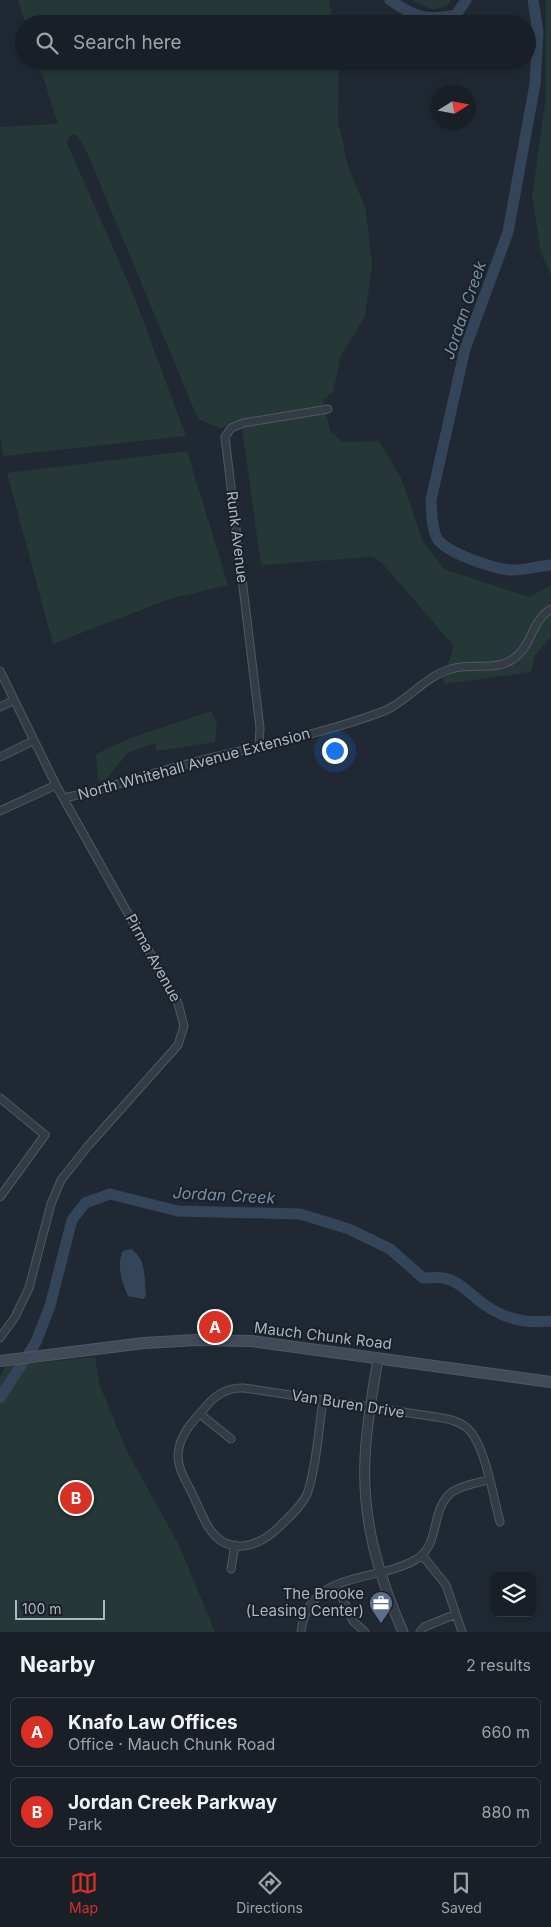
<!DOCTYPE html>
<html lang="en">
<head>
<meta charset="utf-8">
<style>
	body { margin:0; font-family:Inter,sans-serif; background:#252c32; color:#f1f3f6 }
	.controls { position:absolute; right:15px; bottom:15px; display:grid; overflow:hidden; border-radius:8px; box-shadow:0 2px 8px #0003 }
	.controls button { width:45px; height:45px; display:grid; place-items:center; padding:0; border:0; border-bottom:1px solid #363d43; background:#181f26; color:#f1f3f6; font:25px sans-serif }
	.compass { position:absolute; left:431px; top:85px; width:45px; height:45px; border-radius:50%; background:#181f26; box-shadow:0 2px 8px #0003; rotate:79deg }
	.scale { position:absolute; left:15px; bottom:12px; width:90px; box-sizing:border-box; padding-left:5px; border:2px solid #adb5c1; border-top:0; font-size:14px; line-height:18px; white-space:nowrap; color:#adb5c1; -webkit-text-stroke:4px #192028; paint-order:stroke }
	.you { position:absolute; left:334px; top:750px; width:18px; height:18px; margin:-12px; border:4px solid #fff; border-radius:50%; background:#1a73e8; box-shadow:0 0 0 8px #1a73e833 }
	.badge { display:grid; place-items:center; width:32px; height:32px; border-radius:50%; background:#d93025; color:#fff; font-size:16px; font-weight:700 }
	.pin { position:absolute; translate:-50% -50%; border:2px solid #fff; box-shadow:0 1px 5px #0006 }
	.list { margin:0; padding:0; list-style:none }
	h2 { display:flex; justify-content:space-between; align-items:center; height:65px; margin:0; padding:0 20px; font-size:21px }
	h2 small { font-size:16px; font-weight:400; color:#9fa2a7 }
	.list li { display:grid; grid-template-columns:32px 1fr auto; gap:15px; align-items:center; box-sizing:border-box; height:70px; margin:0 10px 10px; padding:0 10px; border:1px solid #363d43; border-radius:8px }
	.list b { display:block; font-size:19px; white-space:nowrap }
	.list p { margin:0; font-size:16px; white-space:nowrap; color:#9fa2a7 }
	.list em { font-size:16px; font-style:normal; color:#9fa2a7 }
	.icon { flex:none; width:28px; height:28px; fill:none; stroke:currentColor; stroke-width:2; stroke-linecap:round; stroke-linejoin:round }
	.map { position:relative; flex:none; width:551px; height:1632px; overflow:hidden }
	.search { position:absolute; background:#181f26; box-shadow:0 2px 8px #0003; left:15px; right:15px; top:15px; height:55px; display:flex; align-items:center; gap:12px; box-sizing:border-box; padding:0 18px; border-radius:28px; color:#9fa2a7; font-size:19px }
	.sheet { height:225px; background:#181f26 }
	nav { display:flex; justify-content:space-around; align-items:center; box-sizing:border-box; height:70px; border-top:1px solid #363d43; background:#181f26; font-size:14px; color:#9fa2a7 }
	nav a { display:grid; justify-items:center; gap:2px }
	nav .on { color:#d93025 }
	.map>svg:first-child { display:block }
	.green { fill:#253736 }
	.water { fill:#354559 }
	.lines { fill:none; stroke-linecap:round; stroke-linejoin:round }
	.river { stroke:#354559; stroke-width:11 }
	.minor-casing { stroke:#515862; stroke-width:9 }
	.tertiary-casing { stroke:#515862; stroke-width:11 }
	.secondary-casing { stroke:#515862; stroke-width:12 }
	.minor { stroke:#333b44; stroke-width:7 }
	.tertiary { stroke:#333b44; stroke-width:9 }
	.secondary { stroke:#414a57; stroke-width:10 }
	.labels { text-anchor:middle; stroke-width:4; stroke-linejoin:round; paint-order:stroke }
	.street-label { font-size:15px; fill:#adb5c1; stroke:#192028 }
	.poi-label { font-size:15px; fill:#adb5c1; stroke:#192028; text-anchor:end }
	.water-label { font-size:16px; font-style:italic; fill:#778ea8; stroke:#192028 }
</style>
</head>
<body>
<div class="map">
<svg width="551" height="1632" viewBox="0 0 551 1632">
	<rect width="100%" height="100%" fill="#202933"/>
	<path class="green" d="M 18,0 L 329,0 L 333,24 L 26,24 Z
		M 411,0 L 451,0 L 449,4 L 434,10 Z
		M 546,0 L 551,0 L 551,275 L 541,253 L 532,197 L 545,103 Z
		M 38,61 L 339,61 L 338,120 L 348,166 L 366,210 L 372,266 L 365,317 L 341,355 L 333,392 L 323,400 L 330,431 L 343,442 L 379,441 L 401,478 L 423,542 L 444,569 L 529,597 L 551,585 L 551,637 L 535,655 L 531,672 L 445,684 L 442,678 L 452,653 L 453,645 L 381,562 L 372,557 L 261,565 L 241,421 L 232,422 L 221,429 L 198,419 L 85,148 L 76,134 L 70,136 L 67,143 L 134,296 L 186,436 L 3,456 L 0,435 L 0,127 L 58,124 Z
		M 187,451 L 228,585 L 169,599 L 53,644 L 7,473 Z
		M 211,711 L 217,723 L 215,742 L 157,751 L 155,743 L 128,753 L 106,779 L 98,781 L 96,754 L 128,739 Z
		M 95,1357 L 100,1386 L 127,1451 L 179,1545 L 215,1632 L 0,1632 L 0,1376 L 6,1366 Z"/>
	<path class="water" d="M 131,1249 C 147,1259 144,1279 146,1296 L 143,1299 L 128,1296 C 122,1283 116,1264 123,1251 Z"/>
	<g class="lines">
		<path class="river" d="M 390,0 C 414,17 427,21 456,15 L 466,0
			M 533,0 L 538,32 L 535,84 L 508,232 L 465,349 L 431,500 C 432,512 431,527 437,538 C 445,553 493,568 509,570 C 522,571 538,566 551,565
			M 0,1398 L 36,1342 L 50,1306 L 72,1220 L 85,1203 L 110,1194 L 178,1211 L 300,1214 L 349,1229 L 390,1249 L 423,1278 C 430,1278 437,1277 443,1278 C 461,1281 471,1296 485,1305 C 505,1319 527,1324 551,1321"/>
		<g class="minor-casing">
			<path id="minor" d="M 0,671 L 56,785 L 178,1003 L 184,1026 L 178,1045 L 88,1146 L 61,1180 L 51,1204 L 29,1288 L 15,1317 L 0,1338
				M 0,707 L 14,700
				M 259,747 L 260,728 L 225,437 L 231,428 L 243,423 L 328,409
				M 0,757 L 33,741
				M 64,798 C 107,789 148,774 191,763 C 256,746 321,735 384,711 C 408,701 425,676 451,669 C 471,662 495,672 513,659 C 532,647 531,621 551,609
				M 0,811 L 56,785
				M 0,1098 L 45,1135 L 0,1197
				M 323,1400 C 319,1426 316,1471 307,1494 C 301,1507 290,1516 280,1526 C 260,1546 229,1558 209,1528 C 202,1517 197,1503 191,1491 C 184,1478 175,1463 179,1448 C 182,1433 193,1421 203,1410 C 214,1396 226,1387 244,1388 L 436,1417 C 447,1419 457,1420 466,1427 C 485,1442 493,1497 500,1522
				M 200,1414 L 231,1439
				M 422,1555 L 446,1585 L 462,1632
				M 231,1569 L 235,1545
				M 336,1585 L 353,1621 L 365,1632
				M 301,1632 C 308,1570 375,1583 415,1560 C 442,1545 429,1510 452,1492 C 463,1485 476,1483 488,1480
				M 420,1632 L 424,1627 L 456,1614"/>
		</g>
		<g class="tertiary-casing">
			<path id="tertiary" d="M 378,1358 C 373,1391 366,1425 365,1459 C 362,1521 379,1577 403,1632"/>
		</g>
		<g class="secondary-casing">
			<path id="secondary" d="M 0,1361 L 144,1343 L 196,1340 L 251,1341 L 551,1382"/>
		</g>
		<use href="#minor" class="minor"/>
		<use href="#tertiary" class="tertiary"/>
		<use href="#secondary" class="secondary"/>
	</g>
	<defs>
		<g id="office-pin" transform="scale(1.25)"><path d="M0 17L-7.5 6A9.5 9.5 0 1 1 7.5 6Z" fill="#5c6f8a" stroke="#192028"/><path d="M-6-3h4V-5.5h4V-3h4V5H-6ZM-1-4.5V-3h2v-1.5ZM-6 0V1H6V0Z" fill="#fff"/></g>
	</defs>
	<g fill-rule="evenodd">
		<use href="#office-pin" x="381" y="1603"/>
	</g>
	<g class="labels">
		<g class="street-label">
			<text transform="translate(237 537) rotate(83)" y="5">Runk Avenue</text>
			<text transform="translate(194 764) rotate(-15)" y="5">North Whitehall Avenue Extension</text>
			<text transform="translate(153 958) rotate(61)" y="5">Pirma Avenue</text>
			<text transform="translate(323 1336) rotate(7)" y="5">Mauch Chunk Road</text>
			<text transform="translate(348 1404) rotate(9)" y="5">Van Buren Drive</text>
		</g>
		<g class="poi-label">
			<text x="364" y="1599">The Brooke<tspan x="364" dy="17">(Leasing Center)</tspan></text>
		</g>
		<g class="water-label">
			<text transform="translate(464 310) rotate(-71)" y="6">Jordan Creek</text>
			<text transform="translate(224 1195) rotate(3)" y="6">Jordan Creek</text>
		</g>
	</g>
</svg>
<div class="controls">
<button><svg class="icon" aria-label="layers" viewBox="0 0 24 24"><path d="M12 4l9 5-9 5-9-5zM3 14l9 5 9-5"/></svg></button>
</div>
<svg class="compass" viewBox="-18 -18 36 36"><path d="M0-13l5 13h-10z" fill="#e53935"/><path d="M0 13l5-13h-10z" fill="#9fa2a7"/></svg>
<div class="scale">100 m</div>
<div class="you"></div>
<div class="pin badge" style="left:215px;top:1327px">A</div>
<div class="pin badge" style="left:76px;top:1498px">B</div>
<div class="search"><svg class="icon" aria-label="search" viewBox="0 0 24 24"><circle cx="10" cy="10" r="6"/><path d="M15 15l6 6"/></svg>Search here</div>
</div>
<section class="sheet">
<h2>Nearby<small>2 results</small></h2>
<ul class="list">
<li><span class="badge">A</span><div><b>Knafo Law Offices</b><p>Office · Mauch Chunk Road</p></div><em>660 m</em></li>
<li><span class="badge">B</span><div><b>Jordan Creek Parkway</b><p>Park</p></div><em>880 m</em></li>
</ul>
</section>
<nav>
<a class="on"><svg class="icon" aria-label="map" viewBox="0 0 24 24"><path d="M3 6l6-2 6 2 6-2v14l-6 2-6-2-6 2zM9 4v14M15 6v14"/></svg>Map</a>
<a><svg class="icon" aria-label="directions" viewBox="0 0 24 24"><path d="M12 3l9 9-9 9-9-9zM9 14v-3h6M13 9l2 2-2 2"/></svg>Directions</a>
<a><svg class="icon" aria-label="saved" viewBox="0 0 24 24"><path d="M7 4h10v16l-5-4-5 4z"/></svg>Saved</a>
</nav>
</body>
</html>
